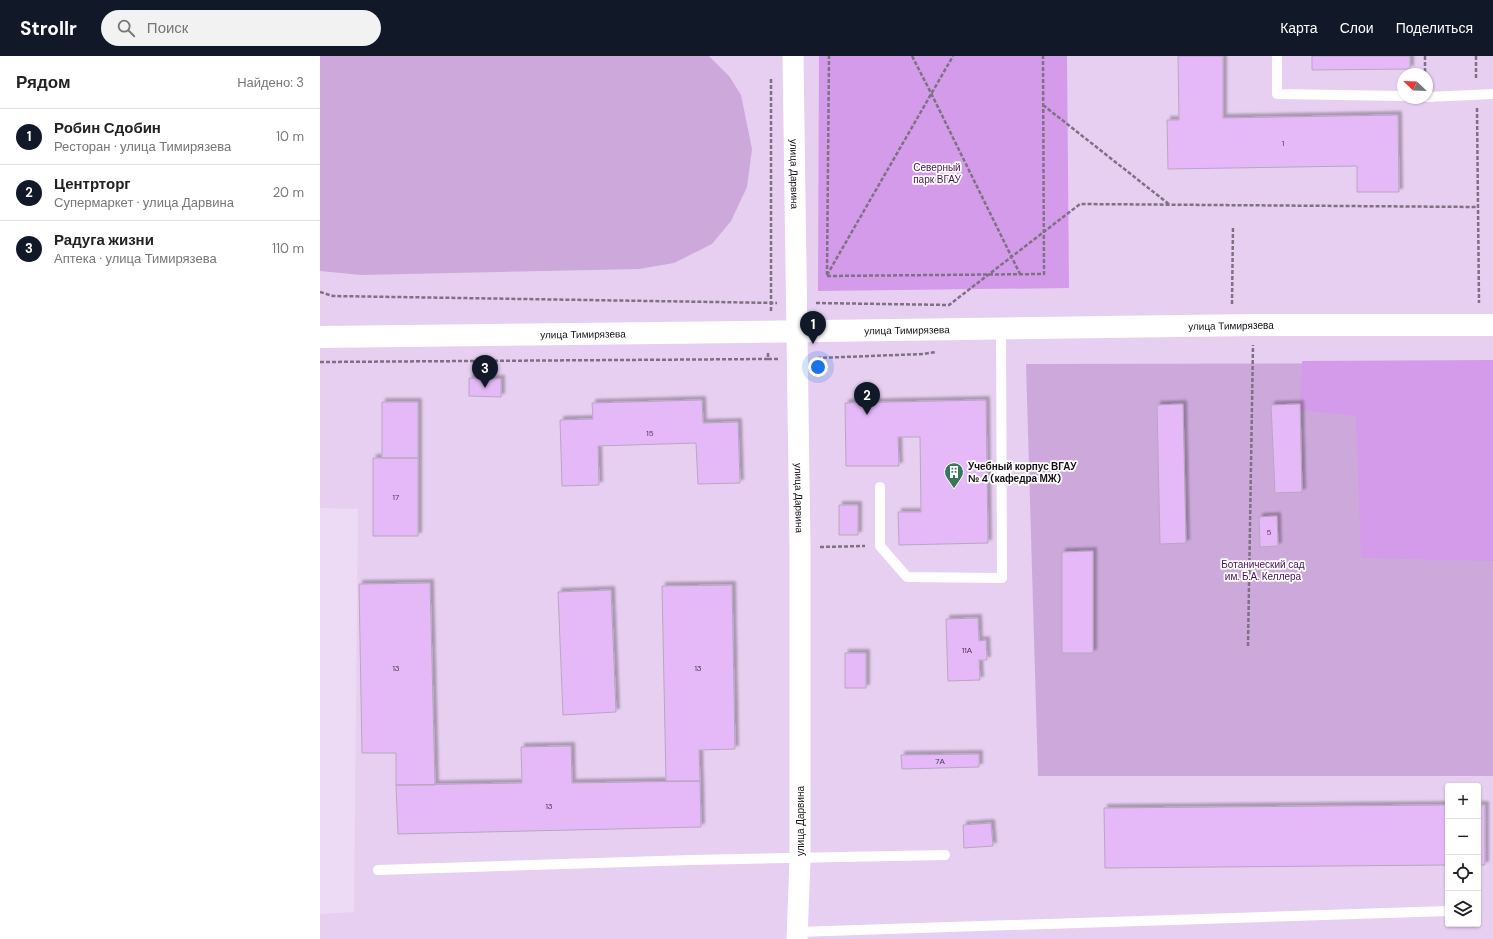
<!DOCTYPE html>
<html lang="ru">
<head>
<meta charset="utf-8">
<style>
	body { margin:0; font-family:"DM Sans",sans-serif; background:#f2f2f2; color:#222 }
	.controls { position:absolute; right:12px; bottom:12px; display:grid; overflow:hidden; border-radius:4px; box-shadow:0 1px 3px #0004 }
	.controls button { width:36px; height:36px; display:grid; place-items:center; padding:0; border:0; border-bottom:1px solid #e0e0e0; background:#fff; color:#222; font:20px sans-serif }
	.compass { position:absolute; left:1077px; top:12px; width:36px; height:36px; border-radius:50%; background:#fff; box-shadow:0 1px 3px #0004; rotate:293deg }
	.you { position:absolute; left:498px; top:311px; width:14px; height:14px; margin:-10px; border:3px solid #fff; border-radius:50%; background:#1a73e8; box-shadow:0 0 0 6px #1a73e833 }
	.badge { display:grid; place-items:center; width:26px; height:26px; border-radius:50%; background:#111827; color:#fff; font-size:13px; font-weight:700 }
	.pin { position:absolute; translate:-50% -33px; filter:drop-shadow(0 1px 2px #0008) }
	.pin::after { content:''; position:absolute; top:21px; width:14px; height:12px; background:inherit; clip-path:polygon(0 0,100% 0,50% 100%) }
	.list { margin:0; padding:0; list-style:none }
	h2 { display:flex; justify-content:space-between; align-items:center; height:52px; margin:0; padding:0 16px; font-size:17px }
	h2 small { font-size:13px; font-weight:400; color:#767676 }
	.list li { display:grid; grid-template-columns:26px 1fr auto; gap:12px; align-items:center; box-sizing:border-box; height:56px; padding:0 16px; border-top:1px solid #e0e0e0 }
	.list b { display:block; font-size:15px; white-space:nowrap }
	.list p { margin:0; font-size:13px; white-space:nowrap; color:#767676 }
	.list em { font-size:13px; font-style:normal; color:#767676 }
	.icon { flex:none; width:22px; height:22px; fill:none; stroke:currentColor; stroke-width:2; stroke-linecap:round; stroke-linejoin:round }
	.map { position:relative; flex:none; width:1173px; height:883px; overflow:hidden }
	header { display:flex; align-items:center; gap:24px; box-sizing:border-box; height:56px; padding:0 20px; background:#111827; color:#fff }
	header strong { font-size:19px }
	nav { display:flex; gap:22px; margin-inline-start:auto; font-size:14px }
	.search { width:280px; height:36px; background:#f2f2f2; display:flex; align-items:center; gap:10px; box-sizing:border-box; padding:0 14px; border-radius:22px; color:#767676; font-size:15px }
	main { display:flex }
	aside { flex:1; background:#fff }
	.map>svg:first-child { display:block }
	.built { fill:#e7cff1; fill-rule:evenodd }
	.green { fill:#cda9db }
	.forest { fill:#d39be9 }
	.building { fill:#e5b9f8; stroke:#b8a6c0; filter:url(#shadow) }
	.lines { fill:none; stroke-linecap:round; stroke-linejoin:round }
	.path { stroke:#7e7183; stroke-width:2.5; stroke-dasharray:4 2; stroke-linecap:butt }
	.lane { stroke:#fff; stroke-width:10 }
	.street { stroke:#fff; stroke-width:21 }
	.secondary { stroke:#fff; stroke-width:22 }
	.labels { text-anchor:middle; stroke-width:3.5; stroke-linejoin:round; paint-order:stroke }
	.number-label { font-size:8px; fill:#4a3a50 }
	.park-label { font-size:10px; fill:#451156; stroke:#fff }
	.street-label { font-size:10px; fill:#160f18; stroke:#fff }
	.poi-label { font-size:10px; font-weight:bold; fill:#160f18; stroke:#fff; text-anchor:start }
</style>
</head>
<body>
<header>
<strong>Strollr</strong>
<div class="search"><svg class="icon" aria-label="search" viewBox="0 0 24 24"><circle cx="10" cy="10" r="6"/><path d="M15 15l6 6"/></svg>Поиск</div>
<nav><a>Карта</a><a>Слои</a><a>Поделиться</a></nav>
</header>
<main>
<aside>
<h2>Рядом<small>Найдено: 3</small></h2>
<ul class="list">
<li><span class="badge">1</span><div><b>Робин Сдобин</b><p>Ресторан · улица Тимирязева</p></div><em>10 m</em></li>
<li><span class="badge">2</span><div><b>Центрторг</b><p>Супермаркет · улица Дарвина</p></div><em>20 m</em></li>
<li><span class="badge">3</span><div><b>Радуга жизни</b><p>Аптека · улица Тимирязева</p></div><em>110 m</em></li>
</ul>
</aside>
<div class="map">
<svg width="1173" height="883" viewBox="0 0 1173 883">
	<defs>
		<filter id="shadow"><feDropShadow dx="3.5" dy="-3.5" stdDeviation="1" flood-color="#0004"/></filter>
	</defs>
	<rect width="100%" height="100%" fill="#eddaf5"/>
	<path class="built" d="M 0,0 L 1173,0 L 1173,883 L 0,883 L 0,858 L 34,856 L 38,453 L 0,452 ZM 1083,18 L 1107,18 L 1107,42 L 1083,42 ZM 1128,730 L 1158,730 L 1158,868 L 1128,868 Z"/>
	<path class="green" d="M 0,0 L 389,0 L 409,20 L 421,39 L 432,93 L 427,131 L 411,165 L 392,188 L 354,207 L 319,213 L 41,219 L 0,215 Z
		M 1173,307 L 1173,720 L 718,720 L 706,308 Z"/>
	<path class="forest" d="M 499,0 L 747,0 L 749,232 L 498,235 Z
		M 1173,304 L 1173,505 L 1041,502 L 1036,360 L 980,354 L 982,305 Z"/>
	<path class="building" d="M 858,0 L 903,0 L 903,62 L 1078,59 L 1079,136 L 1037,136 L 1037,110 L 848,113 L 847,64 L 859,64 Z
		M 992,0 L 1090,0 L 1090,13 L 992,14 Z
		M 149,322 L 181,323 L 181,341 L 149,340 Z
		M 382,344 L 383,367 L 418,366 L 420,427 L 378,428 L 376,387 L 278,390 L 279,429 L 242,430 L 240,364 L 273,363 L 272,347 Z
		M 666,344 L 668,487 L 579,489 L 578,456 L 601,456 L 600,381 L 578,381 L 579,410 L 526,410 L 525,347 Z
		M 62,346 L 98,346 L 98,402 L 62,402 Z
		M 863,348 L 866,487 L 840,488 L 837,349 Z
		M 980,348 L 982,436 L 955,437 L 951,349 Z
		M 53,402 L 98,402 L 98,480 L 53,480 Z
		M 519,449 L 538,449 L 538,479 L 519,479 Z
		M 957,460 L 958,490 L 940,491 L 939,461 Z
		M 773,495 L 773,597 L 742,597 L 742,496 Z
		M 110,527 L 115,729 L 76,729 L 76,697 L 42,697 L 39,528 Z
		M 412,529 L 415,693 L 379,694 L 380,725 L 346,725 L 342,530 Z
		M 291,534 L 296,656 L 243,659 L 238,536 Z
		M 658,562 L 659,585 L 666,584 L 667,604 L 659,604 L 660,624 L 628,625 L 626,563 Z
		M 525,597 L 546,597 L 546,632 L 525,632 Z
		M 251,690 L 252,727 L 380,725 L 381,771 L 78,778 L 76,729 L 202,727 L 201,691 Z
		M 659,698 L 659,711 L 582,713 L 581,699 Z
		M 1128,749 L 1128,809 L 785,812 L 784,752 Z
		M 1158,749 L 1165,749 L 1165,809 L 1158,809 Z
		M 671,767 L 673,790 L 644,792 L 643,769 Z"/>
	<g class="lines">
		<path class="path" d="M 592,0 L 611,37 L 700,218
			M 1105,0 L 1105,18
			M 1156,0 L 1156,23
			M 723,49 L 850,149
			M 1157,52 L 1159,247
			M 507,219 L 633,0
			M 507,219 L 509,0
			M 507,220 L 724,218 L 723,0
			M 0,236 L 13,240 L 457,247
			M 496,247 L 629,249 L 760,148 L 1157,151
			M 912,248 L 913,170
			M 451,255 L 451,22
			M 497,302 L 603,298 L 616,296
			M 448,303 L 458,303
			M 0,306 L 448,303 L 448,296
			M 500,491 L 545,490
			M 928,590 L 933,289"/>
		<path class="lane" d="M 957,0 L 957,38 L 1083,40
			M 1107,41 L 1173,38
			M 560,431 L 560,490 L 587,521 L 682,522 L 681,273
			M 58,814 L 371,804 L 625,799
			M 477,876 L 1128,855"/>
		<path class="street" id="s1" d="M 473,0 L 480,492 L 480,803 L 477,883"/>
		<path class="secondary" id="s2" d="M 0,281 L 501,275 L 934,269 L 1173,269"/>
	</g>
	<defs>
		<g id="building-pin" transform="scale(1)"><path d="M0 17L-7.5 6A9.5 9.5 0 1 1 7.5 6Z" fill="#3a755e" stroke="#fff"/><path d="M-4-6H4V6H1V3H-1V6H-4ZM-2.5-4.3h1.7v1.8h-1.7ZM.8-4.3h1.7v1.8H.8ZM-2.5-1h1.7V.8h-1.7ZM.8-1h1.7V.8H.8Z" fill="#fff"/></g>
	</defs>
	<g fill-rule="evenodd">
		<use href="#building-pin" x="634" y="416"/>
	</g>
	<g class="labels">
		<g class="number-label">
			<text x="963" y="90">1</text>
			<text x="330" y="380">15</text>
			<text x="76" y="444">17</text>
			<text x="949" y="479">5</text>
			<text x="647" y="597">11А</text>
			<text x="76" y="615">13</text>
			<text x="378" y="615">13</text>
			<text x="620" y="708">7А</text>
			<text x="229" y="753">13</text>
		</g>
		<g class="park-label">
			<text x="617" y="115">Северный<tspan x="617" dy="12">парк ВГАУ</tspan></text>
			<text x="943" y="512">Ботанический сад<tspan x="943" dy="12">им. Б.А. Келлера</tspan></text>
		</g>
		<g class="street-label">
			<text dy="4" stroke="none"><textPath href="#s1" startOffset="118">улица Дарвина</textPath></text>
			<text dy="4" stroke="none"><textPath href="#s2" startOffset="911">улица Тимирязева</textPath></text>
			<text dy="4" stroke="none"><textPath href="#s2" startOffset="587">улица Тимирязева</textPath></text>
			<text dy="4" stroke="none"><textPath href="#s2" startOffset="263">улица Тимирязева</textPath></text>
			<text dy="4" stroke="none"><textPath href="#s1" startOffset="442">улица Дарвина</textPath></text>
			<text transform="translate(480 765) rotate(-90)" y="4">улица Дарвина</text>
		</g>
		<g class="poi-label">
			<text x="648" y="414">Учебный корпус ВГАУ<tspan x="648" dy="12">№ 4 (кафедра МЖ)</tspan></text>
		</g>
	</g>
</svg>
<div class="controls">
<button>+</button>
<button>−</button>
<button><svg class="icon" aria-label="locate" viewBox="0 0 24 24"><circle cx="12" cy="12" r="6"/><path d="M12 2v4M12 18v4M2 12h4M18 12h4"/></svg></button>
<button><svg class="icon" aria-label="layers" viewBox="0 0 24 24"><path d="M12 4l9 5-9 5-9-5zM3 14l9 5 9-5"/></svg></button>
</div>
<svg class="compass" viewBox="-18 -18 36 36"><path d="M0-13l5 13h-10z" fill="#e53935"/><path d="M0 13l5-13h-10z" fill="#767676"/></svg>
<div class="you"></div>
<div class="pin badge" style="left:493px;top:288px">1</div>
<div class="pin badge" style="left:547px;top:359px">2</div>
<div class="pin badge" style="left:165px;top:332px">3</div>
</div>
</main>
</body>
</html>
